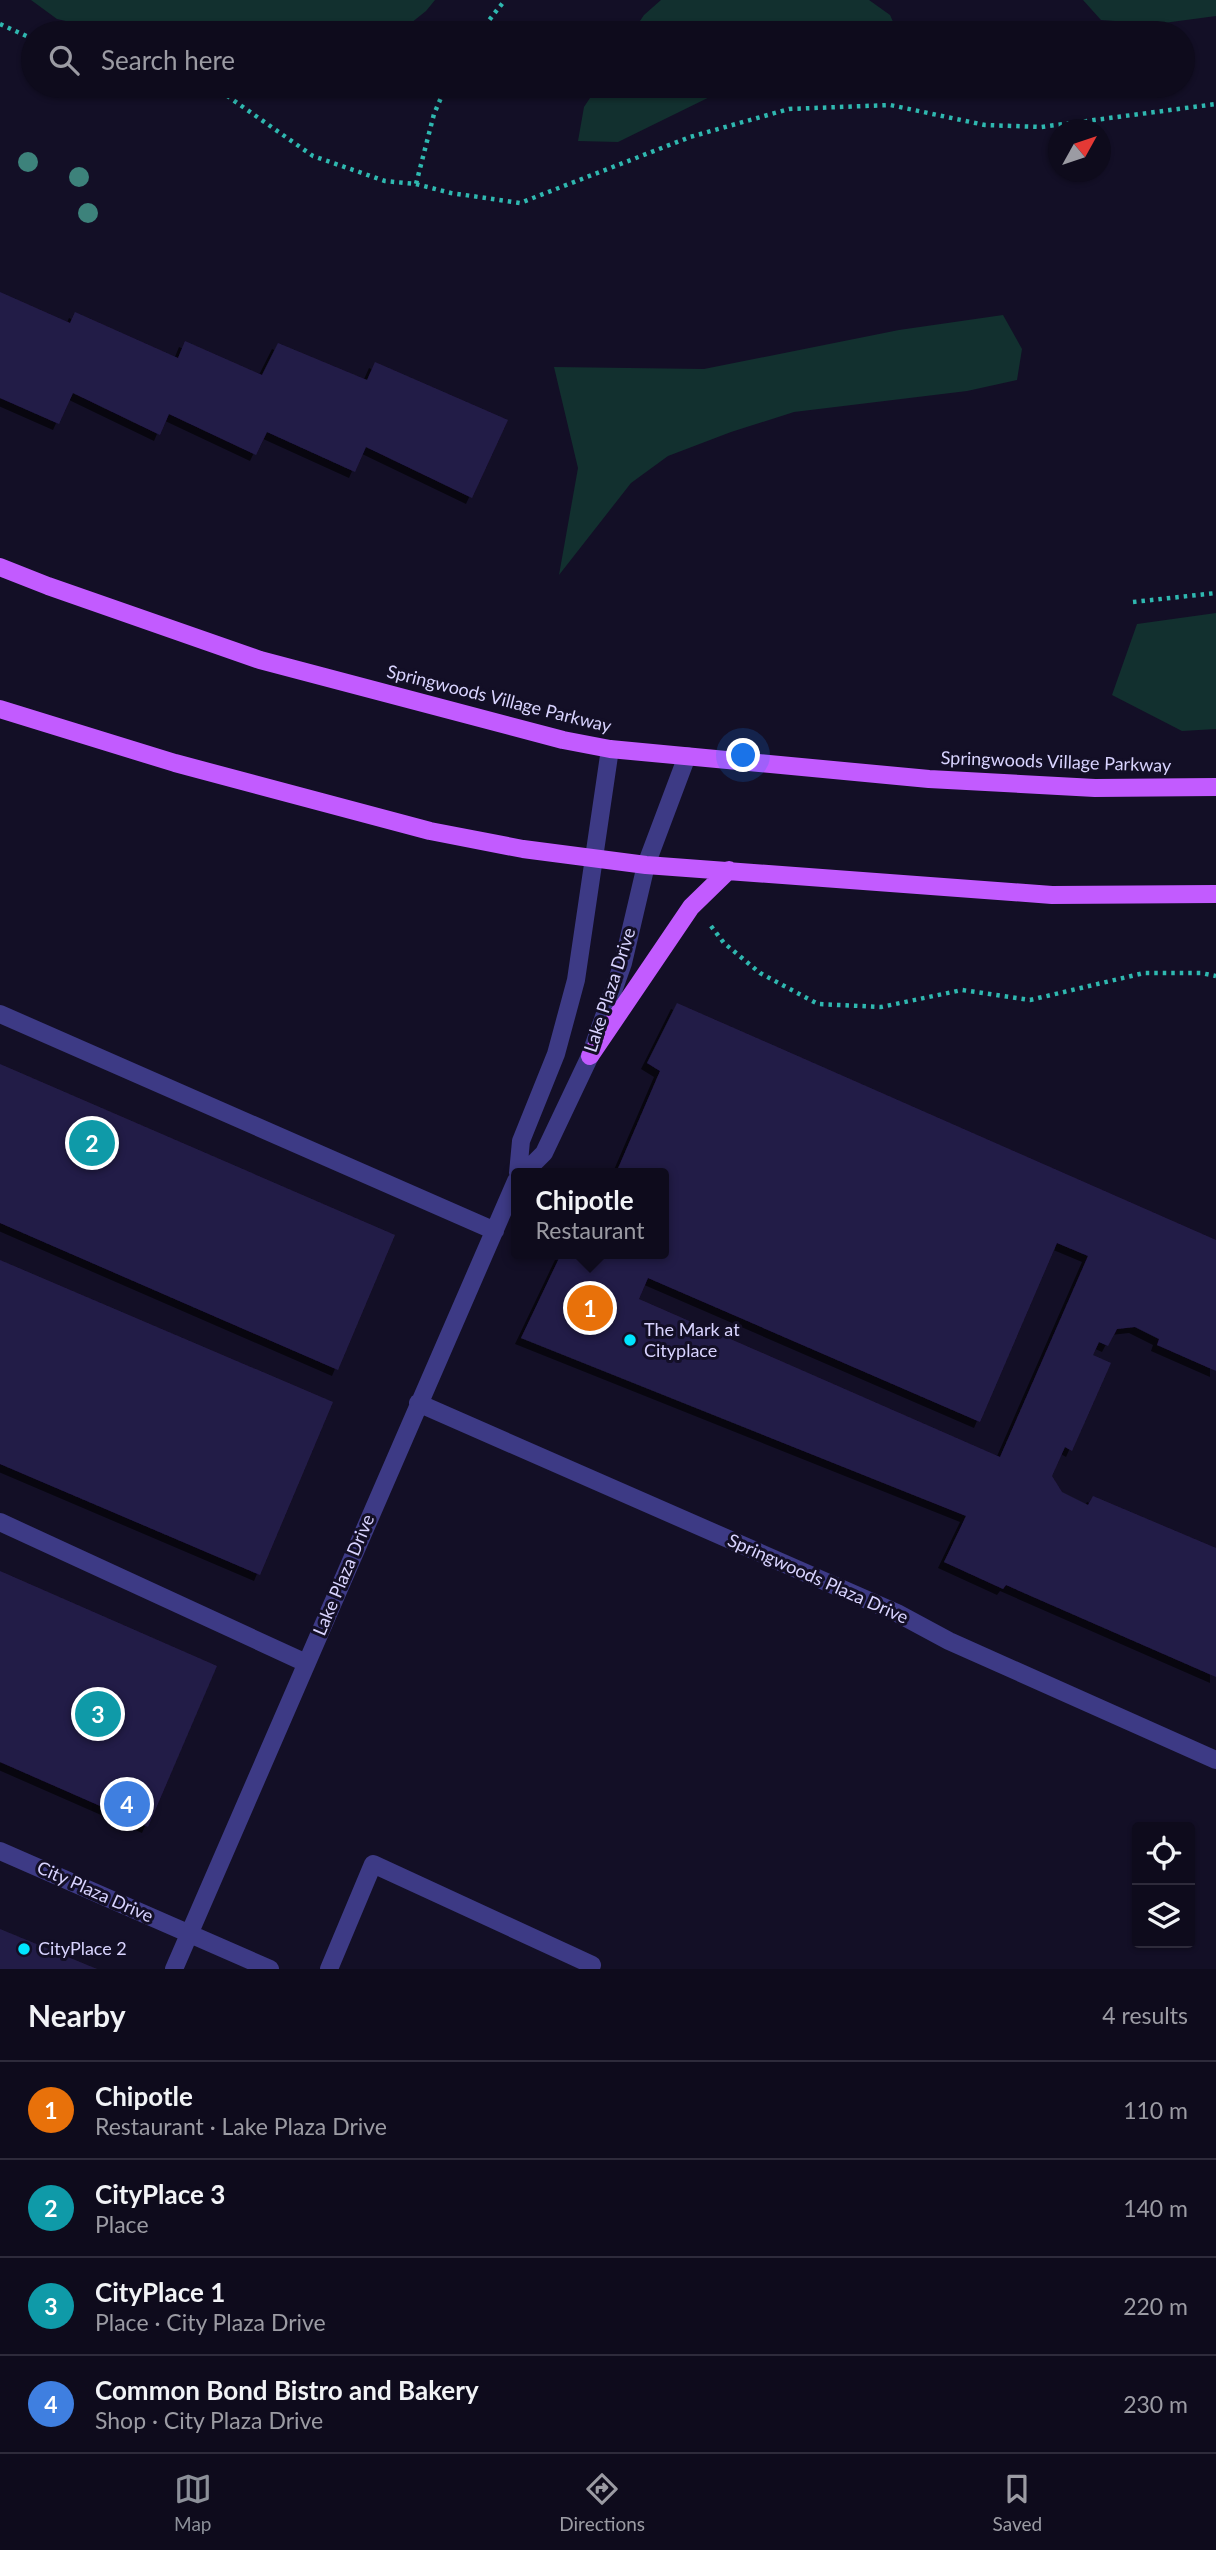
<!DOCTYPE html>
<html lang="en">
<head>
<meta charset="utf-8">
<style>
	body { margin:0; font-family:Lato,sans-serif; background:#171425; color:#f1f3f6 }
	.controls { position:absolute; right:21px; bottom:21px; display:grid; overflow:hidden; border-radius:7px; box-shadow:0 2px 5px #0004 }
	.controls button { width:63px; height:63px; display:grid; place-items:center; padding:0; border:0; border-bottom:2px solid #2e2b3b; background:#0e0b1c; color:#f1f3f6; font:35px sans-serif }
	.compass { position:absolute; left:1048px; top:119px; width:63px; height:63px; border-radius:50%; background:#0e0b1c; box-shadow:0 2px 5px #0004; rotate:50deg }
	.you { position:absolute; left:744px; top:756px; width:24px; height:24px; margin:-18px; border:5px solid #fff; border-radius:50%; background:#1a73e8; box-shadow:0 0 0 10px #1a73e833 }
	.badge { display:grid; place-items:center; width:46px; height:46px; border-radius:50%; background:#8c9099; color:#fff; font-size:23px; font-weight:700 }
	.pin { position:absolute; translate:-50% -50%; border:4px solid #fff; box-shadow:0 2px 7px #0006 }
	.popup { position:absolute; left:511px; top:1168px; width:158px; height:91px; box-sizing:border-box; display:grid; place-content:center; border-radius:7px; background:#0e0b1c; filter:drop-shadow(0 2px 5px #0005); font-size:23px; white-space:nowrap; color:#9b9ba3 }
	.popup b { font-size:26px; color:#f1f3f6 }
	.popup::after { content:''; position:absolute; left:50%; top:100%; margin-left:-14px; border:14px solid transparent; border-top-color:#0e0b1c }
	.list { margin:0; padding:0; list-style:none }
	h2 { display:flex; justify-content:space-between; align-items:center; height:91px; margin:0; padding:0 28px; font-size:30px }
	h2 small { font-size:23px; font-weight:400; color:#9b9ba3 }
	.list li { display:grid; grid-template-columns:46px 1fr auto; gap:21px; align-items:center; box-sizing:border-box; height:98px; padding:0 28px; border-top:2px solid #2e2b3b }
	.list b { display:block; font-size:26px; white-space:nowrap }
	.list p { margin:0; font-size:23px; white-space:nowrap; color:#9b9ba3 }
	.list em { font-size:23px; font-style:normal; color:#9b9ba3 }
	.icon { flex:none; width:38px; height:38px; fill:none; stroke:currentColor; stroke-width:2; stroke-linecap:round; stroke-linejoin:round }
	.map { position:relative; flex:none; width:1216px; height:1969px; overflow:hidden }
	.search { position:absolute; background:#0e0b1c; box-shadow:0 2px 5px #0004; left:21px; right:21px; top:21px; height:77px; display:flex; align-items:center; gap:18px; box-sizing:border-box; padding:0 24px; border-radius:38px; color:#9b9ba3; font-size:26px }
	.sheet { height:483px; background:#0e0b1c }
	nav { display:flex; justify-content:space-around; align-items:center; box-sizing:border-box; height:98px; border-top:2px solid #2e2b3b; background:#0e0b1c; font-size:19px; color:#9b9ba3 }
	nav a { display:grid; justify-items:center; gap:4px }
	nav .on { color:#8c9099 }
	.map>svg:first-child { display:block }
	.green { fill:#12302f }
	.building { fill:#241b47; fill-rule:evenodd; filter:url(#shadow) }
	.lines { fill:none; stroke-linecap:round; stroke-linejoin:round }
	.path { stroke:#2fb8b0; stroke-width:4.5; stroke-dasharray:3.5 5; stroke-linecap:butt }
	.minor { stroke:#3d3a85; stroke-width:18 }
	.major { stroke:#c25bff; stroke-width:18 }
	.tree { fill:#3d827b }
	.poi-dot { fill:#00e5ff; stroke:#130f26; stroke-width:2.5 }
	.labels { text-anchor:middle; stroke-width:6; stroke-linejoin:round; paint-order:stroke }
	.street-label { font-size:18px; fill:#d9d4ff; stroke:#130f26 }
	.poi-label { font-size:18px; fill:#d9d4ff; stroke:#130f26; text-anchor:start }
</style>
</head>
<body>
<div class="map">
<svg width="1216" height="1969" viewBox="0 0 1216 1969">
	<defs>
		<filter id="shadow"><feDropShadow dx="-6" dy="6" stdDeviation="0" flood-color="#0009"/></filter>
	</defs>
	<rect width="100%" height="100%" fill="#130f26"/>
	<path class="green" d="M 31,0 L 435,0 L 426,11 L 406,27 L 266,33 L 119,33 L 57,19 Z
		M 661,0 L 869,0 L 890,15 L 898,33 L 632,33 L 644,15 Z
		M 1083,0 L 1216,0 L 1216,16 L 1156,24 L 1101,20 Z
		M 598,86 L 743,86 L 728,88 L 618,142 L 578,141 L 584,107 Z
		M 1003,315 L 1022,349 L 1017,380 L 967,391 L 794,412 L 731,432 L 668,456 L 631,483 L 559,575 L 578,468 L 554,367 L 704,369 L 899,330 Z
		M 1216,613 L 1216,729 L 1182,731 L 1112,695 L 1137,624 Z"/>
	<path class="building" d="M 0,292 L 70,323 L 75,312 L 178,358 L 185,341 L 262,375 L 278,343 L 367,380 L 375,362 L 508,420 L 472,498 L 366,447 L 355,472 L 267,432 L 256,455 L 169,414 L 160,435 L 73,393 L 59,424 L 0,398 Z
		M 677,1003 L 1216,1240 L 1216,1371 L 1157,1345 L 1159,1339 L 1135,1327 L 1117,1329 L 1108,1346 L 1099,1342 L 1093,1355 L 1111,1363 L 1072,1451 L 1065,1447 L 1052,1476 L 1062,1492 L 1088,1505 L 1093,1496 L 1216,1548 L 1216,1677 L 1006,1585 L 1003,1589 L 944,1562 L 966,1516 L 521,1338 L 561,1254 L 664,1254 L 664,1173 L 616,1173 L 660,1071 L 647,1063 ZM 1057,1243 L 1088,1256 L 1000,1457 L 639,1299 L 648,1278 L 980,1422 Z
		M 0,1064 L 395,1235 L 338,1370 L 0,1223 Z
		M 0,1260 L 333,1402 L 260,1575 L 0,1464 Z
		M 0,1571 L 217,1666 L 148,1827 L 0,1762 Z
		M 0,1929 L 97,1969 L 0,1969 Z"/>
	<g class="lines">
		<path class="path" d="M 0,24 L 33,39
			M 479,33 L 505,0
			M 213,86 L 313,156 L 385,181 L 416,184 L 434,114 L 446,86
			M 416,184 L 451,193 L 520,203 L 690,137 L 789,109 L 890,105 L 985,125 L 1041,127 L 1216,104
			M 1133,602 L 1216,593
			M 711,926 L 724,943 L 760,973 L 818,1004 L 881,1007 L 962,990 L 1030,1000 L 1144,973 L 1201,973 L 1216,976"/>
		<path class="minor" d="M 0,1014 L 495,1231
			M 518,1173 L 521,1141 L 556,1054 L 576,980 L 610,749
			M 524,1173 L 544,1153 L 590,1056 L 623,963 L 646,865 L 687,756
			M 418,1403 L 897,1613 L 949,1641 L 1216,1760
			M 0,1522 L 306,1663
			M 0,1851 L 270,1969
			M 174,1969 L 516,1181
			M 329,1969 L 373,1864 L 592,1965 L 590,1969"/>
		<path class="major" d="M 0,567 L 48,586 L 260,660 L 563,740 L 610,749 L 929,779 L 1095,788 L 1216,787
			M 0,709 L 175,763 L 430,831 L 523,849 L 646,865 L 1052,895 L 1216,894
			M 590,1056 L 691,907 L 729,870"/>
	</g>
	<g class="tree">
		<circle cx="28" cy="162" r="10"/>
		<circle cx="79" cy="177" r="10"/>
		<circle cx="88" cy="213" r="10"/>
	</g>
	<g class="poi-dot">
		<circle cx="630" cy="1340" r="7"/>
		<circle cx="24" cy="1949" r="7"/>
	</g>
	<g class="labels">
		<g class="street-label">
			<text transform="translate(499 699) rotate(14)" y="6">Springwoods Village Parkway</text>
			<text transform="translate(1056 762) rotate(2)" y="6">Springwoods Village Parkway</text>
			<text transform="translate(610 990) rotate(-72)" y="6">Lake Plaza Drive</text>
			<text transform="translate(344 1575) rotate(-67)" y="6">Lake Plaza Drive</text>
			<text transform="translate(818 1579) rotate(24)" y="6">Springwoods Plaza Drive</text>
			<text transform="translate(95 1892) rotate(24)" y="6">City Plaza Drive</text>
		</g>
		<g class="poi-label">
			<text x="644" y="1336">The Mark at<tspan x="644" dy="21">Cityplace</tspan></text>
			<text x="38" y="1955">CityPlace 2</text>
		</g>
	</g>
</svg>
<div class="controls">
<button><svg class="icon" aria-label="locate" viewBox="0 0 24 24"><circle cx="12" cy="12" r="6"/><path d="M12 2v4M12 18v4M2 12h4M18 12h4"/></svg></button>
<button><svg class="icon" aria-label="layers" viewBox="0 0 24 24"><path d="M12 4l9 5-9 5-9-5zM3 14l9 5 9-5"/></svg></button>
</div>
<svg class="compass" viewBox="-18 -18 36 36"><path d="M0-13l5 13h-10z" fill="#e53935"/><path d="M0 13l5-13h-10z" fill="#9b9ba3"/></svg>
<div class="you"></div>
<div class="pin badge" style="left:590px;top:1308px;background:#e8710a">1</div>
<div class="popup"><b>Chipotle</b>Restaurant</div>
<div class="pin badge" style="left:92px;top:1143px;background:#0f9aa8">2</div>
<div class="pin badge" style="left:98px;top:1714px;background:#0f9aa8">3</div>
<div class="pin badge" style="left:127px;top:1804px;background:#3f7fe0">4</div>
<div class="search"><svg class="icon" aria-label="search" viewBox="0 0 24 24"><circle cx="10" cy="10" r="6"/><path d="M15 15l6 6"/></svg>Search here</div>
</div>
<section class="sheet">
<h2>Nearby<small>4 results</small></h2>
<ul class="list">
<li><span class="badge" style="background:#e8710a">1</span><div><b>Chipotle</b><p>Restaurant · Lake Plaza Drive</p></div><em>110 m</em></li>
<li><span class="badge" style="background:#0f9aa8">2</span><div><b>CityPlace 3</b><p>Place</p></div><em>140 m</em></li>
<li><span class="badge" style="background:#0f9aa8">3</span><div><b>CityPlace 1</b><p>Place · City Plaza Drive</p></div><em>220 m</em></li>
<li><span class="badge" style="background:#3f7fe0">4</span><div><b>Common Bond Bistro and Bakery</b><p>Shop · City Plaza Drive</p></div><em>230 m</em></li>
</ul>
</section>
<nav>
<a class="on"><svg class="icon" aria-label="map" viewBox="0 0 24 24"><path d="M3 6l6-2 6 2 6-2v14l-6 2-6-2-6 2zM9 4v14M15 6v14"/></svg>Map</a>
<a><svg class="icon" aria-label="directions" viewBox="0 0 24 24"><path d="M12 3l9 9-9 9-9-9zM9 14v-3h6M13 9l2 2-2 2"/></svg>Directions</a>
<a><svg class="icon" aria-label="saved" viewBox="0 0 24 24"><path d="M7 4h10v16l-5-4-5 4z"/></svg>Saved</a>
</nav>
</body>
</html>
